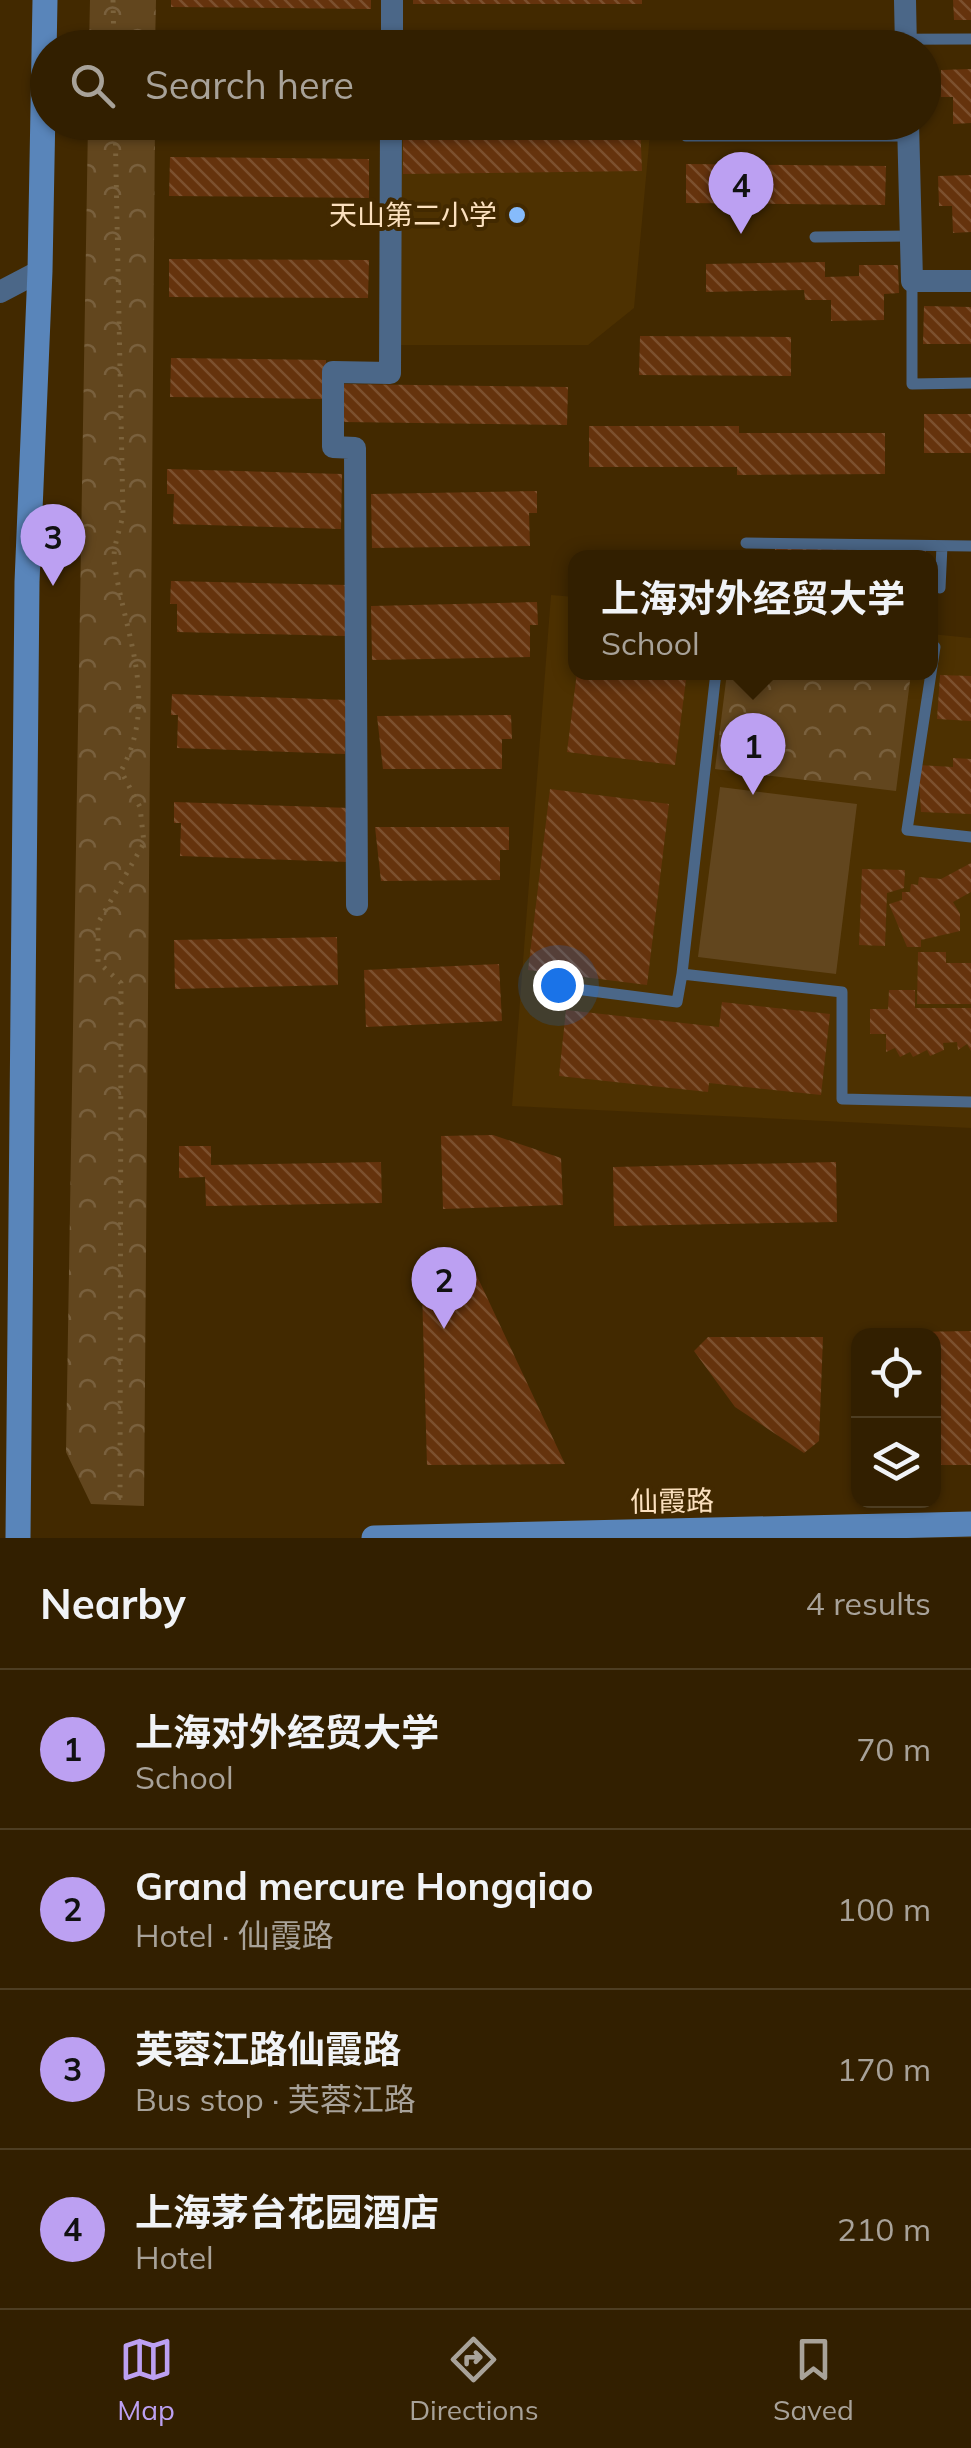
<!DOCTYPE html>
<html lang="en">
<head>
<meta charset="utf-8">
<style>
	body { margin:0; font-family:Mulish,"Noto Sans SC",sans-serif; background:#3a270a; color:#f1f3f6 }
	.controls { position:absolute; right:30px; bottom:30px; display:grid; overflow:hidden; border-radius:20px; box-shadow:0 2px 8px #0004 }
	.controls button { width:90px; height:90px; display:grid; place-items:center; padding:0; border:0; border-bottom:2px solid #4d3d22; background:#321f00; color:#f1f3f6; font:50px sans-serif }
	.you { position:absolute; left:558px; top:985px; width:35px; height:35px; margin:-25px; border:8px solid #fff; border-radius:50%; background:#1a73e8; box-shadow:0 0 0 15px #1a73e833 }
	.badge { display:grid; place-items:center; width:65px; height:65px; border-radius:50%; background:#bca0f2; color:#111; font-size:32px; font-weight:700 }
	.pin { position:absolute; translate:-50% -82px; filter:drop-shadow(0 2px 5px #0008) }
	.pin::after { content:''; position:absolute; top:52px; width:35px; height:30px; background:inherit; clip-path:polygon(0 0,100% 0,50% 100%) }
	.popup { position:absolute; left:568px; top:550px; width:370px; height:130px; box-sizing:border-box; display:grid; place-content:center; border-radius:20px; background:#321f00; filter:drop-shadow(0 2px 8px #0005); font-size:32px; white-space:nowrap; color:#a8a299 }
	.popup b { font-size:38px; color:#f1f3f6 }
	.popup::after { content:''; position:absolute; left:50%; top:100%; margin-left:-20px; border:20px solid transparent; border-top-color:#321f00 }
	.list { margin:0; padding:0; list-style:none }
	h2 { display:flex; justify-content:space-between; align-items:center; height:130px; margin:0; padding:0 40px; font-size:42px }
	h2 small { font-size:32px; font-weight:400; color:#a8a299 }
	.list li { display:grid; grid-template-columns:65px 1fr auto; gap:30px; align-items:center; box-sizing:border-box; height:160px; padding:0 40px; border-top:2px solid #4d3d22 }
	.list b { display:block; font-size:38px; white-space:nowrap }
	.list p { margin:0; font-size:32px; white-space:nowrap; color:#a8a299 }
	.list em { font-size:32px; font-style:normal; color:#a8a299 }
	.icon { flex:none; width:55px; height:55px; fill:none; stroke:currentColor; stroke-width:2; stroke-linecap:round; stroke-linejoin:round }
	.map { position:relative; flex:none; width:971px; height:1538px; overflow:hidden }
	.search { position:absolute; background:#321f00; box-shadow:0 2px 8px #0004; left:30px; right:30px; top:30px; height:110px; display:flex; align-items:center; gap:25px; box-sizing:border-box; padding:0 35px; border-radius:55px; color:#a8a299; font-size:38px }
	.sheet { height:770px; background:#321f00 }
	nav { display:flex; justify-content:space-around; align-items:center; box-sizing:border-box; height:140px; border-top:2px solid #4d3d22; background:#321f00; font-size:28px; color:#a8a299 }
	nav a { display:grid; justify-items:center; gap:5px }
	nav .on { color:#bca0f2 }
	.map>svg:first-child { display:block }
	.built { fill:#4d3101 }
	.park { fill:url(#park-crowns) }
	.pitch { fill:#62461e }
	.building { fill:url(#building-back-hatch) }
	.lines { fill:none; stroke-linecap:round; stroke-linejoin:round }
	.path { stroke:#7c633c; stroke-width:5; stroke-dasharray:2.5 8; stroke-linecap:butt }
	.lane { stroke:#4b6788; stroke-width:11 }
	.street { stroke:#4b6788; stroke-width:22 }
	.secondary { stroke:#5985ba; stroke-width:25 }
	.poi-dot { fill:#86bbfb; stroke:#422900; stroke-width:4 }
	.labels { text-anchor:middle; stroke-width:8; stroke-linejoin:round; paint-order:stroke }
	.poi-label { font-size:28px; fill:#fbe0be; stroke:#422900; text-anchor:end }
	.street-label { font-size:28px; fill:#fbe0be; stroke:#422900 }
</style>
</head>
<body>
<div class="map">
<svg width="971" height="1538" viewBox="0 0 971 1538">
	<defs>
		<pattern id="park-crowns" width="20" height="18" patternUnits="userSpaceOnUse" patternTransform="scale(2.5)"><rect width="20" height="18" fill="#62461e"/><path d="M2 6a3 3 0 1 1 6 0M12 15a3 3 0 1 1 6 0" fill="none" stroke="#79603d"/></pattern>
		<pattern id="building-back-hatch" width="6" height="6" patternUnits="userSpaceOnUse" patternTransform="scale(2.5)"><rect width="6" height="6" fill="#65330d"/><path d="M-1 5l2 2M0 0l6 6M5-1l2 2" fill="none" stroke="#7c502e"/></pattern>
	</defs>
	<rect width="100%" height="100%" fill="#422900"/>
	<path class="built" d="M 392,33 L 660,34 L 658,47 L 392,48 Z
		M 391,123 L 651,123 L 634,308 L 588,345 L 390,345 Z
		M 551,595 L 575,597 L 576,672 L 930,672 L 931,634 L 971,638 L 971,1128 L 512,1106 Z"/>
	<path class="park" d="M 90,0 L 156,0 L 155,47 L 89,47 Z
		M 88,123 L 155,123 L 144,1506 L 91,1504 L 66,1452 Z
		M 727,673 L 911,673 L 896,791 L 715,769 Z"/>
	<path class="pitch" d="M 720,787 L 857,804 L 836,974 L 698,957 Z"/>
	<path class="building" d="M 171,0 L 371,0 L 371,9 L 171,7 Z
		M 413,0 L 642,0 L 642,4 L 413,4 Z
		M 953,0 L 971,0 L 971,20 L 954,20 Z
		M 971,69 L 971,123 L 953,124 L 953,97 L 941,97 L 941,70 Z
		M 403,122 L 640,122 L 642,171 L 403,174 Z
		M 170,157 L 369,159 L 369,198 L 169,196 Z
		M 686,164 L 886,166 L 885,205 L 686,203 Z
		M 971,175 L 971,232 L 953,233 L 952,206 L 939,206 L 938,176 Z
		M 169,259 L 369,260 L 368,298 L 169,297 Z
		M 825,262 L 825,277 L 859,276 L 859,265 L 898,265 L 899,293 L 884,294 L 884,320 L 831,321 L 831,300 L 805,300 L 804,290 L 706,292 L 706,264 Z
		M 924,306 L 971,307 L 971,344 L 923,344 Z
		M 640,336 L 791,337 L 791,376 L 639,375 Z
		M 171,358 L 326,360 L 326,399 L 170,397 Z
		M 343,384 L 568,387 L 567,425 L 343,422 Z
		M 924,414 L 971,414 L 971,453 L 924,453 Z
		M 589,426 L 739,426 L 739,433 L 885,433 L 885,474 L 737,475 L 737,467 L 589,467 Z
		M 167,469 L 342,474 L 341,529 L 173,524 L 174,494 L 167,494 Z
		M 537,491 L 537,513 L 529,513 L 530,546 L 372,548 L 371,494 Z
		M 775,544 L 926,550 L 926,558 L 775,558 Z
		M 171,581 L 347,585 L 345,636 L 177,632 L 177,604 L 170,604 Z
		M 537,602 L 538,625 L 530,625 L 530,657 L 372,660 L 371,606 Z
		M 577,672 L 687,672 L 675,765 L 567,752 Z
		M 940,675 L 971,676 L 971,721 L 937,719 Z
		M 172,694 L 347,700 L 345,754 L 177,748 L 178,715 L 171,715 Z
		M 511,715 L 512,739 L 502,739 L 502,769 L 383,769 L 377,716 Z
		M 953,758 L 971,759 L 971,814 L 921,812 L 918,765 L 953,767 Z
		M 550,789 L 669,804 L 647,985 L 528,970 Z
		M 174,802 L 350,808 L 348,862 L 180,856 L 181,823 L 174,823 Z
		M 375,827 L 509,827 L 509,850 L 500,850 L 500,880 L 381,881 Z
		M 971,863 L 971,892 L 953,902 L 960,914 L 960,931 L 921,940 L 921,947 L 907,947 L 889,904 L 902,900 L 902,892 L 910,892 L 911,884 L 918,885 L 919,877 L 941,879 Z
		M 862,869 L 905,870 L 904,888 L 887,893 L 885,946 L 859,945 Z
		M 337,937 L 338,985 L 175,989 L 174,940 Z
		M 918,952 L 946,952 L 946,963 L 971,963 L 971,1004 L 917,1004 Z
		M 499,964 L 502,1021 L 366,1027 L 364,970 Z
		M 889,990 L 915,990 L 915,1008 L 971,1008 L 971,1051 L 967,1044 L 958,1050 L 957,1042 L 943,1043 L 944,1050 L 930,1056 L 927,1050 L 913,1057 L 910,1052 L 900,1057 L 895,1048 L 886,1052 L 886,1034 L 870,1034 L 870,1009 L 888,1009 Z
		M 722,1002 L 830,1014 L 821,1095 L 709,1083 L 708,1092 L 559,1076 L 566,1010 L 719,1027 Z
		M 493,1135 L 561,1158 L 563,1205 L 443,1209 L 441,1136 Z
		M 179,1146 L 211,1146 L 211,1165 L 381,1162 L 382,1203 L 206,1206 L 205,1177 L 179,1178 Z
		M 836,1162 L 837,1222 L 614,1226 L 613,1167 Z
		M 421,1256 L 469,1259 L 565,1464 L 427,1465 Z
		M 971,1331 L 971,1465 L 934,1465 L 934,1336 L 909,1332 Z
		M 708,1337 L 823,1337 L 819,1441 L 804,1453 L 735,1407 L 694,1351 Z"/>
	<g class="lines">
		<path class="path" d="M 113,0 L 114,48
			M 115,122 L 123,515 C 120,529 113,547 114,561 C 124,633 160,700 121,771 L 140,807 L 144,843 L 98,923 L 98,962 L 121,983 L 120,1505"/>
		<path class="lane" d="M 684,40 L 971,39
			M 686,136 L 908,136
			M 815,237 L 911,236
			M 912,281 L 912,384 L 971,383
			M 746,543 L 971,546
			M 940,588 L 942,546
			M 930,646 L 935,647 L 907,830 L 971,837
			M 682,974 L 716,672
			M 545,985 L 677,1002 L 682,974 L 842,992 L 842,1099 L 971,1102"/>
		<path class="street" d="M 905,0 L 906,48
			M 392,48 L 392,0
			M 908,122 L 912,281 L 971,281
			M 0,292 L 40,271
			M 357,905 L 355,448 L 333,447 L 333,372 L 390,373 L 391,122"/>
		<path class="secondary" d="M 18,1538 L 27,582 L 40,271 L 45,0
			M 374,1538 L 971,1524"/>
	</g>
	<circle class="poi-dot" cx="517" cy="215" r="10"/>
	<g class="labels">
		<g class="poi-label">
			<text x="497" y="225">天山第二小学</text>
		</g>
		<g class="street-label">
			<text transform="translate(672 1501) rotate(-1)" y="10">仙霞路</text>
		</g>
	</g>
</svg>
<div class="controls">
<button><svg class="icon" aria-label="locate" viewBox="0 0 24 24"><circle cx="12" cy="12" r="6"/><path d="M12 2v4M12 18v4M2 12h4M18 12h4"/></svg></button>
<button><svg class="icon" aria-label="layers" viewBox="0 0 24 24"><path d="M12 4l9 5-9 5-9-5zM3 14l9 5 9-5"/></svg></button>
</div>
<div class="you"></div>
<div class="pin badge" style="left:753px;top:795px">1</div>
<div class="popup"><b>上海对外经贸大学</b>School</div>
<div class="pin badge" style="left:444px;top:1329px">2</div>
<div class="pin badge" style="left:53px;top:586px">3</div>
<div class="pin badge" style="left:741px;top:234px">4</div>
<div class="search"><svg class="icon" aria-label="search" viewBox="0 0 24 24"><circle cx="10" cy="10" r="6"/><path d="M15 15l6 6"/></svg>Search here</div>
</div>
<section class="sheet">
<h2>Nearby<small>4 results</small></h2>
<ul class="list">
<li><span class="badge">1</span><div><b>上海对外经贸大学</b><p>School</p></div><em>70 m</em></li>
<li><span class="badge">2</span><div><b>Grand mercure Hongqiao</b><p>Hotel · 仙霞路</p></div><em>100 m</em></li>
<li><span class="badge">3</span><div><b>芙蓉江路仙霞路</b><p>Bus stop · 芙蓉江路</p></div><em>170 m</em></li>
<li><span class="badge">4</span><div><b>上海茅台花园酒店</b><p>Hotel</p></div><em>210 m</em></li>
</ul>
</section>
<nav>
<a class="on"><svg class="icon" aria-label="map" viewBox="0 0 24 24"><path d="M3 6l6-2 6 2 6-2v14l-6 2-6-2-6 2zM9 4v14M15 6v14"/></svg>Map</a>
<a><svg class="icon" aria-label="directions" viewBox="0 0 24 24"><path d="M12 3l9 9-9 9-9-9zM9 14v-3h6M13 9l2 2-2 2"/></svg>Directions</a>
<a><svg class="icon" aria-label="saved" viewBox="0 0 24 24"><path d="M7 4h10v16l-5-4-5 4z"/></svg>Saved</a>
</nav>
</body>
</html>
